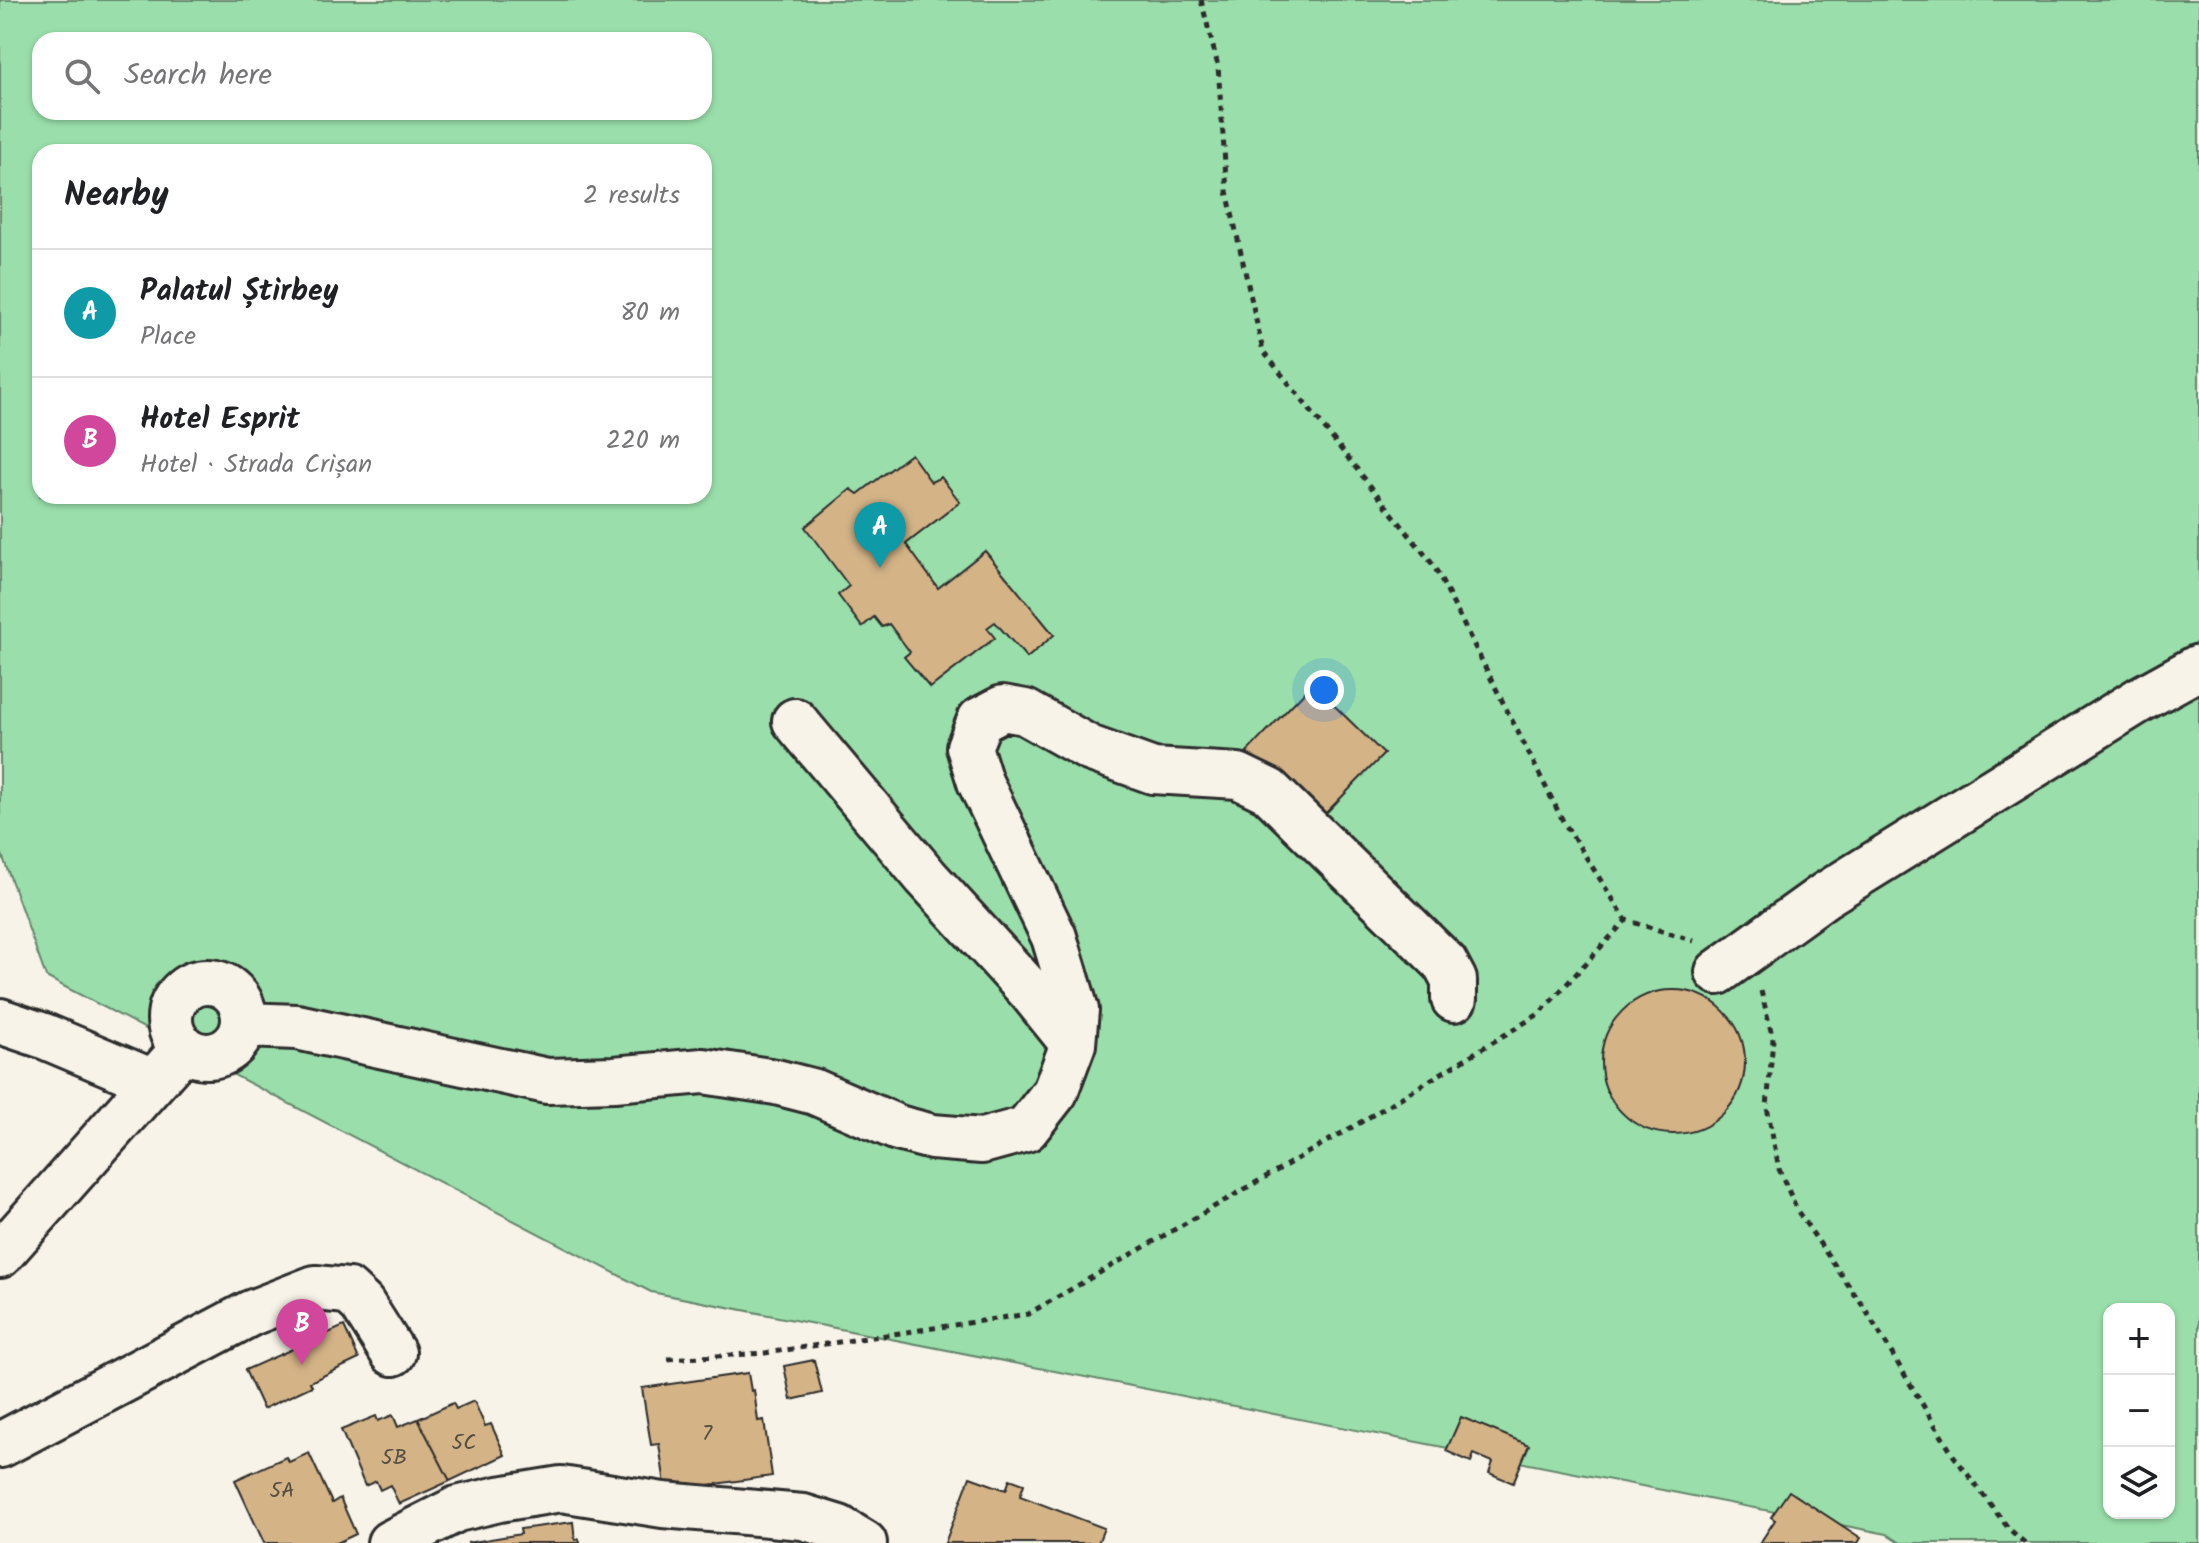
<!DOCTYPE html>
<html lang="en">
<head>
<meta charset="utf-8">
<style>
	body { margin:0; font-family:Kalam,sans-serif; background:#f6f6f6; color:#202124 }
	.controls { position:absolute; right:24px; bottom:24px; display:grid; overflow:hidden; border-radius:16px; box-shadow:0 2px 6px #0004 }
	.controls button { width:72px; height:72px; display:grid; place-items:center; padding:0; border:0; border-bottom:2px solid #e0e0e0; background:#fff; color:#202124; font:40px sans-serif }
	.you { position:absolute; left:1324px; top:690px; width:28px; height:28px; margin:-20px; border:6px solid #fff; border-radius:50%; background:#1a73e8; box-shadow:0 0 0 12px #1a73e833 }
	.badge { display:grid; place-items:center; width:52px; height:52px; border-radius:50%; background:#ea580c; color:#fff; font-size:26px; font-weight:700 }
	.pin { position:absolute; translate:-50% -66px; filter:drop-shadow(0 2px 4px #0008) }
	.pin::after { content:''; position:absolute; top:42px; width:28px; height:24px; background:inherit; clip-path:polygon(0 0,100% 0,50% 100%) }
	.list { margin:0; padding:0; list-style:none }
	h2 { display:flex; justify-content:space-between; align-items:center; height:104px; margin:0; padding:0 32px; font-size:34px }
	h2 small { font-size:26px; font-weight:400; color:#757577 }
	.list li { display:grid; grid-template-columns:52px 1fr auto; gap:24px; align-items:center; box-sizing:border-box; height:128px; padding:0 32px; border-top:2px solid #e0e0e0 }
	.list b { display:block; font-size:30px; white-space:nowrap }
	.list p { margin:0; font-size:26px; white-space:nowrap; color:#757577 }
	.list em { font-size:26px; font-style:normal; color:#757577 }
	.icon { flex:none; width:44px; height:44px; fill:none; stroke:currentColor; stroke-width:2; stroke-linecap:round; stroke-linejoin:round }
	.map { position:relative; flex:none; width:2199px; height:1543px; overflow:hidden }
	.search { position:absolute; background:#fff; box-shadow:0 2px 6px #0004; left:32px; top:32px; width:680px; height:88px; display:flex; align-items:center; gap:20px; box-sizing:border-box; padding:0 28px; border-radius:24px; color:#757577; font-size:30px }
	.panel { position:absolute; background:#fff; box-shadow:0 2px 6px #0004; left:32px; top:144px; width:680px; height:360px; border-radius:24px }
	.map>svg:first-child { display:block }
	.green { fill:#9adfab; stroke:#62856b; stroke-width:2; fill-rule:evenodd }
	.building { fill:#d4b387; stroke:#2b2b2b; stroke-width:2 }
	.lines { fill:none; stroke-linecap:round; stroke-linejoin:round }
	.minor-casing { stroke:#2b2b2b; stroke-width:50 }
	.path { stroke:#2b2b2b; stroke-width:5; stroke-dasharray:6 6; stroke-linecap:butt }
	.minor { stroke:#f7f3e8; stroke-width:44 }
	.labels { text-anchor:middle; stroke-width:6; stroke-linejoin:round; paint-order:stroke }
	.number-label { font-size:22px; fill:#554d42 }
</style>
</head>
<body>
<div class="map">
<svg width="2199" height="1543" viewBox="0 0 2199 1543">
	<rect width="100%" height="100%" fill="#f7f3e8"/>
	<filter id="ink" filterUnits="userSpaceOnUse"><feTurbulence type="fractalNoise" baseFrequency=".0125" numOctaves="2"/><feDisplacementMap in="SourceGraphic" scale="16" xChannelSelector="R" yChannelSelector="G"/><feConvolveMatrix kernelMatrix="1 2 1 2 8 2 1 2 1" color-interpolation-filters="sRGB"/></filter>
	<g filter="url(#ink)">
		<path class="green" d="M 0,0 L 2199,0 L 2199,1543 L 1901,1543 L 1887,1534 L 651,1292 L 46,977 L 0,849 ZM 40,40 L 704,40 L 704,112 L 40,112 ZM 40,152 L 704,152 L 704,496 L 40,496 ZM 2109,1309 L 2169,1309 L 2169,1513 L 2109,1513 Z"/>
		<path class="building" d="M 911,454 L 931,482 L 941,477 L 960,502 L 906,544 L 938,588 L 985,551 L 1054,635 L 1027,658 L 995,622 L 987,628 L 995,638 L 930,688 L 904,657 L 910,652 L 889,624 L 882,627 L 874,617 L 862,627 L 838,595 L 849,586 L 805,527 L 851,489 L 858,494 Z
			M 1312,684 L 1384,754 L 1318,821 L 1246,753 Z
			M1601 1062a72 72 0 1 1 144 0a72 72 0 1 1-144 0Z
			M 344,1326 L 359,1359 L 310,1382 L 312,1386 L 263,1409 L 245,1370 Z
			M 814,1360 L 822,1393 L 791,1400 L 784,1366 Z
			M 748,1373 L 751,1391 L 754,1390 L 758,1421 L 764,1420 L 772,1476 L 666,1491 L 659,1444 L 651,1445 L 642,1388 Z
			M 474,1401 L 485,1426 L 491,1424 L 505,1455 L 450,1481 L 418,1419 L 453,1403 L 456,1409 Z
			M 393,1415 L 398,1427 L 418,1419 L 450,1481 L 399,1504 L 390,1485 L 380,1490 L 376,1481 L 365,1486 L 341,1430 L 376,1416 L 378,1421 Z
			M 1461,1417 L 1529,1445 L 1513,1483 L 1489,1473 L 1493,1462 L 1474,1454 L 1471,1462 L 1446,1451 Z
			M 309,1453 L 332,1503 L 340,1498 L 356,1534 L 337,1543 L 264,1543 L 235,1480 L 286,1457 L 289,1462 Z
			M 970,1477 L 1006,1490 L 1010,1479 L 1024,1484 L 1020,1496 L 1104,1528 L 1098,1543 L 945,1543 Z
			M 1789,1491 L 1861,1538 L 1858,1543 L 1760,1543 L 1775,1520 L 1771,1517 Z
			M 573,1522 L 575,1540 L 579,1539 L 580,1543 L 467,1543 L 521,1534 L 520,1529 Z"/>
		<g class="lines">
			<g class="minor-casing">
				<path id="minor" d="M 1718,972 L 1825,895 L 2141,699 L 2199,667
					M170 1019a37 37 0 1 1 74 0a37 37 0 1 1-74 0Z
					M 0,1021 L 44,1036 L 153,1082
					M 245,1025 L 297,1027 L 547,1081 L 614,1079 L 703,1071 L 776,1082 L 815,1092 L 898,1128 L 932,1137 L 982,1141 L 1026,1129 L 1055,1092 L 1073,1044 L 1031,992 L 926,877 L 795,721
					M 1073,1044 L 1076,1010 L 1054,937 L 980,782 L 969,747 L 980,720 L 1003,708 L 1025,712 L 1089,748 L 1153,771 L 1238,776 L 1269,791 L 1445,963 L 1454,980 L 1454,999
					M 0,1255 L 183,1049
					M 0,1445 L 251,1313 L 315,1288 L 348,1291 L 362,1304 L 393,1353
					M 390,1543 L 457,1509 L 499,1499 L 561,1489 L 663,1505 L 803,1517 L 839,1528 L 864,1543"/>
			</g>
			<path class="path" d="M 1201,0 L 1218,66 L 1227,191 L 1263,351 L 1434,566 L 1563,821 L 1626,920 L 1694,941
				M 1761,991 L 1773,1039 L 1767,1107 L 1779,1169 L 1798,1212 L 1865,1309 L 1953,1455 L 2009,1529 L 2025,1543
				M 668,1359 L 765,1353 L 1028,1314 L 1361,1122 L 1539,1014 L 1626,920"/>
			<use href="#minor" class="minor"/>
		</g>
	</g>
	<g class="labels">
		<g class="number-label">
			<text x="707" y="1440">7</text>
			<text x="464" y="1449">5C</text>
			<text x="394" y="1464">5B</text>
			<text x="282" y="1497">5A</text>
		</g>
	</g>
</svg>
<div class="controls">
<button>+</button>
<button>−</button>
<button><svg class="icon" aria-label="layers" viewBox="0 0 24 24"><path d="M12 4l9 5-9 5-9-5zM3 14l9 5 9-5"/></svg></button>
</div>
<div class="you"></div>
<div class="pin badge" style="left:880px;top:568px;background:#0f9aa8">A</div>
<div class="pin badge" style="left:302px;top:1365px;background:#d1479c">B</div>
<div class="search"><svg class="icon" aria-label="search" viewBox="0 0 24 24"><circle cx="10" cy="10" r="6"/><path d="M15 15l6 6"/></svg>Search here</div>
<section class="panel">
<h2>Nearby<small>2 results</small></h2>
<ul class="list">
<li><span class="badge" style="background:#0f9aa8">A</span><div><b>Palatul Știrbey</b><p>Place</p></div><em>80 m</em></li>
<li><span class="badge" style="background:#d1479c">B</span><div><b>Hotel Esprit</b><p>Hotel · Strada Crișan</p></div><em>220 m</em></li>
</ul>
</section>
</div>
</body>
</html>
